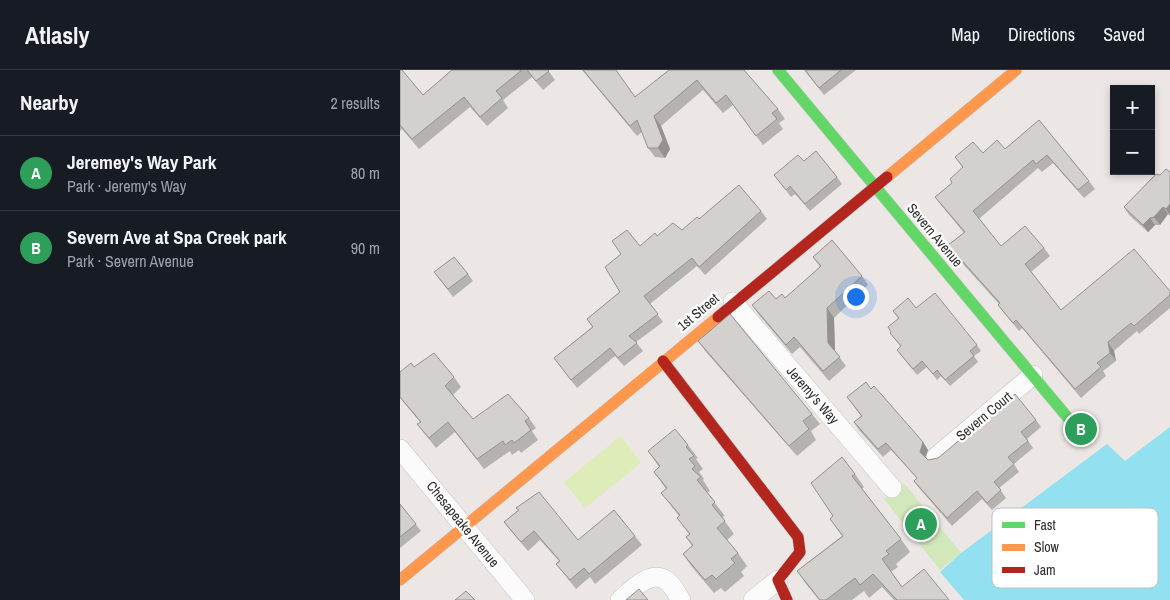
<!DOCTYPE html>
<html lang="en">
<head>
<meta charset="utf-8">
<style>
	body { margin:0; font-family:"Archivo Narrow",sans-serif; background:#20242c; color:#f1f3f6 }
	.controls { position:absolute; right:15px; top:15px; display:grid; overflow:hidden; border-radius:0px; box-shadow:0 2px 8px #0003 }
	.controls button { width:45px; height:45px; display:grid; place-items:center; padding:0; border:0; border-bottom:1px solid #363941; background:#171b24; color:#f1f3f6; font:25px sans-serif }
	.you { position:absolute; left:455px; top:226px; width:18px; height:18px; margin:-12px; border:4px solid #fff; border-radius:50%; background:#1a73e8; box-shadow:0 0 0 8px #1a73e833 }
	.badge { display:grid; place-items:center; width:32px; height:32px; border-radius:50%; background:#706f6e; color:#fff; font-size:16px; font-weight:700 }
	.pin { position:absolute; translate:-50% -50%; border:2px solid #fff; box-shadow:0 1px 5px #0006 }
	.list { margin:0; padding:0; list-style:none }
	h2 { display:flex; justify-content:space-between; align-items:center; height:65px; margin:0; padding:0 20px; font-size:21px }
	h2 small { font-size:16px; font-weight:400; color:#9ea1a6 }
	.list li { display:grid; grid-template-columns:32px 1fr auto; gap:15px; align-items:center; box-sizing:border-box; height:75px; padding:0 20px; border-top:1px solid #363941 }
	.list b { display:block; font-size:19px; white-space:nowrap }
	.list p { margin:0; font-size:16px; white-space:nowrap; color:#9ea1a6 }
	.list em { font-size:16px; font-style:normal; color:#9ea1a6 }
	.map { position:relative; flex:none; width:770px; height:530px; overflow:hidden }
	header { display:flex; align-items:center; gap:30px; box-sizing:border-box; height:70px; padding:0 25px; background:#171b24; border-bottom:1px solid #363941 }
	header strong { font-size:24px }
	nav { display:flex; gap:28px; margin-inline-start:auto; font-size:18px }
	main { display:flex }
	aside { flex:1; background:#171b24 }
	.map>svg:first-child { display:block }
	.green { fill:#d1e8bb }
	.pitch { fill:#ddecb9 }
	.water { fill:#93e0f1 }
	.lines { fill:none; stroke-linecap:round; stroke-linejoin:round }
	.street-casing { stroke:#c6c4c5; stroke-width:20 }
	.fast-casing { stroke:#c6c4c5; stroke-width:12 }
	.slow-casing { stroke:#c6c4c5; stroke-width:12 }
	.jam-casing { stroke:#c6c4c5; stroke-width:12 }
	.street { stroke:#fcfbfb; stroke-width:19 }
	.fast { stroke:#63d668; stroke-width:11 }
	.slow { stroke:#ff974d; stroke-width:11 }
	.jam { stroke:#b3261e; stroke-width:11 }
	.wall { fill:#b5b3b0 }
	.shaded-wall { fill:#949290 }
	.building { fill:#d3d0cd; stroke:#949290 }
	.labels { text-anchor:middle; stroke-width:4.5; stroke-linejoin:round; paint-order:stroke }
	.street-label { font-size:14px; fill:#2e2e2e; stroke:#fff }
	.key { fill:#fff; stroke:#c0c0c0; stroke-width:1 }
	.key-label { font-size:14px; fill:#2e2e2e }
</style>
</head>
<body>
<header>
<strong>Atlasly</strong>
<nav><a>Map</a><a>Directions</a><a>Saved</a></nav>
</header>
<main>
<aside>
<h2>Nearby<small>2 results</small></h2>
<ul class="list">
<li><span class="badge" style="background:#2e9e5b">A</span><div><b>Jeremey's Way Park</b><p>Park · Jeremy's Way</p></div><em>80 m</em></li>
<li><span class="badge" style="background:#2e9e5b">B</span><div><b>Severn Ave at Spa Creek park</b><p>Park · Severn Avenue</p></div><em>90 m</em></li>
</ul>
</aside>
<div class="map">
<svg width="770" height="530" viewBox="0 0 770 530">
	<rect width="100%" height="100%" fill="#ece7e4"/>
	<path class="green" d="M 687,343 L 698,356 L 674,375 L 664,362 Z
		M 504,413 L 561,483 L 540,500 L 484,429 Z"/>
	<path class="pitch" d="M 221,366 L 241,393 L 185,438 L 164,412 Z"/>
	<path class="water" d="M 770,357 L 770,530 L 564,530 L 540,502 L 561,483 L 707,374 L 725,391 Z"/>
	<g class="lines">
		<g class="street-casing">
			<path id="street" d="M 333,232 L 492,418
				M 0,379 L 125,530
				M 536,387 L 633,305
				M 220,530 C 232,520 249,500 266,510 C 272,514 277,524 281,530
				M 353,530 L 378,510"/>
		</g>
		<g class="fast-casing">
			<path id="fast" d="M 378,0 L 668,348"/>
		</g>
		<g class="slow-casing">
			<path id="slow" d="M 487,107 L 616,0
				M 0,510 L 318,247"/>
		</g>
		<g class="jam-casing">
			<path id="jam" d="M 318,247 L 487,107
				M 263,291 L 398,467 L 400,482 L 378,510 L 387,530"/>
		</g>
		<use href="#street" class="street"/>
		<use href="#fast" class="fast"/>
		<use href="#slow" class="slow"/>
		<use href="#jam" class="jam"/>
	</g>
	<path class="wall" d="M 0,0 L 23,25 L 52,0 L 148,0 L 155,10 L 143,20 L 132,7 L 103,30 L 108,38 L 87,56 L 70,37 L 19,79 L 2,59 L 0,61 Z
		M 182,0 L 216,0 L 235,27 L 269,0 L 378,39 L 385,49 L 379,53 L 383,59 L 363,75 L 333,35 L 323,43 L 303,20 L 261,56 L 270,79 L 265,88 L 255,87 L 248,78 L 242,62 L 237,66 Z
		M 404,0 L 456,0 L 424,25 Z
		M 639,50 L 689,111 L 695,119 L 684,128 L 653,93 L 642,102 L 638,98 L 579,149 L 601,176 L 644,178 L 650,186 L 631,202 L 661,240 L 770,221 L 770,238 L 739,264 L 737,261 L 714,281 L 716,291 L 703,301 L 706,306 L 681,328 L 622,258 L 619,261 L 604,243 L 598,235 L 599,234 L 554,184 L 548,175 L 564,163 L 541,135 L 535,127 L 552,113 L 563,98 L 555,87 L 605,79 Z
		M 404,91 L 437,107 L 442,114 L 410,141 L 395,124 L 391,127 L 374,105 Z
		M 770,102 L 770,146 L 768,144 L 760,155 L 755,155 L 748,162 L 729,145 L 724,137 L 760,105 Z
		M 361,141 L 367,149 L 305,205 L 297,196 L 250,234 L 263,252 L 236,272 L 243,281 L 224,296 L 215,286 L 177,318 L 154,288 L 192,257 L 187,249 L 220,222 L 240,176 L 257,166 L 282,160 L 299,149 Z
		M 413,187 L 462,206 L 468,215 L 434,248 L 435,281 L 446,296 L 429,311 L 400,277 L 392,284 L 359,245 L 352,235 L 376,229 L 385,228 L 420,197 Z
		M 34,202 L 68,204 L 73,211 L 53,227 Z
		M 516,238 L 577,275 L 581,281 L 574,286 L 578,292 L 550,316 L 541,306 L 537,310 L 527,297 L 517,305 L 497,280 L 501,277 L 490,263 L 491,262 L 498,248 L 493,241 Z
		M 298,271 L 412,344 L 420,354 L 411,361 L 416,370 L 397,386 L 306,282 Z
		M 14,297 L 54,307 L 61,317 L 53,325 L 73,349 L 129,348 L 136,358 L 132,361 L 138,370 L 121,383 L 119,380 L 112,385 L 110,381 L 84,399 L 55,362 L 36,378 L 17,354 L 20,352 L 0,328 L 0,302 Z
		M 471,319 L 523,372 L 528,380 L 525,388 L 528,390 L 538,388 L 636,350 L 641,357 L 627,369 L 633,378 L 614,394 L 619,402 L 599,418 L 606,428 L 592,440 L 582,429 L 552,456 L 519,418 L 514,411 L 517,408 L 491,380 L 483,387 L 459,360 L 454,352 L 461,346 L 447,327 Z
		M 288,375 L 298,388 L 296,389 L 303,399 L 299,402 L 304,409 L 303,410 L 310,421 L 307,423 L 325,446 L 322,447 L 334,464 L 327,470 L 338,483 L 347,496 L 341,502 L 344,506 L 325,522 L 321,518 L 314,523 L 292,497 L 283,484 L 292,476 L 286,467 L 289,464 L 277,448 L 279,446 L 261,423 L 266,419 L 254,402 L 259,397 L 248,381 Z
		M 455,404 L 464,417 L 462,419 L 501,469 L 510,482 L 496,494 L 498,497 L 491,502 L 502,517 L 549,530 L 494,530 L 482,517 L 469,528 L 464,521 L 452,530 L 419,530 L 406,514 L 397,501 L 442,466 L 430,449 L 433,446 L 411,413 Z
		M 0,434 L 21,461 L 0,478 Z
		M 116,438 L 178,470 L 235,466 L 242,475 L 195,514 L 190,507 L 176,519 L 156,494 L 159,491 L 140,470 L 128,481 L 111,461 L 104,452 L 118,440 Z"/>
	<path class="shaded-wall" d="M 254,46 L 261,56 L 270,79 L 265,88 L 258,78 Z
		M 770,134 L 770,146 L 766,139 Z
		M 763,137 L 768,144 L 760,155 L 754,147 Z
		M 750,148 L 755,155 L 748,162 L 743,155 Z
		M 427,238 L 434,248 L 435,282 L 428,273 Z
		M 708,272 L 714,281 L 716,291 L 710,283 Z
		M 523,372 L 528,380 L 525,389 L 520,382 Z"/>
	<path class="building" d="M 0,0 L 2,0 L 23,25 L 52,0 L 122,0 L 96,21 L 102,28 L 80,47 L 64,27 L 12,69 L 0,55 Z
		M 127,0 L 148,0 L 149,1 L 136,11 Z
		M 183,0 L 216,0 L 235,27 L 269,0 L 344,0 L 378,39 L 372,43 L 377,49 L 356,66 L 326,25 L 316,33 L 297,10 L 254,46 L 263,70 L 258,78 L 248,78 L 237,50 L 230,56 Z
		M 405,0 L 441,0 L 419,18 Z
		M 639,50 L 689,111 L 678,120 L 647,85 L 636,94 L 633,90 L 573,141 L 601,176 L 625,156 L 644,178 L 625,194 L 661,240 L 734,179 L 770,221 L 770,225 L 734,256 L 731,253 L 708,272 L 710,283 L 697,293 L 701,297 L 675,319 L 616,250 L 613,253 L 598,235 L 600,233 L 548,175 L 565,162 L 535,127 L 552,113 L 550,109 L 563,97 L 555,87 L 573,72 L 583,83 L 597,70 L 605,79 Z
		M 416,81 L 437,107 L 405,134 L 390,116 L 386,120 L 374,105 L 398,85 L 404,91 Z
		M 766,99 L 770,102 L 770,134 L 766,139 L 763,137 L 754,147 L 750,148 L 743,155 L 724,137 L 756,104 L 760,105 Z
		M 339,115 L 361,141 L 299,197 L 292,188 L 244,226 L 258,244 L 229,266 L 237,273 L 218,288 L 210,278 L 171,310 L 154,288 L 193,257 L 187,249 L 220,222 L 205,197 L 221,184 L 212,171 L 227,160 L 240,176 L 255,163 L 257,166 L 273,153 L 282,160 L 297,147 L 299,149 Z
		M 432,170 L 462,206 L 427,238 L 428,273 L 440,287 L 423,301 L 394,267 L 386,275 L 352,235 L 369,221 L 376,229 L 382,224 L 385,228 L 421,196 L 413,187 Z
		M 54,187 L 68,204 L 48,219 L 34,202 Z
		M 535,223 L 577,275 L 570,281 L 574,286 L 545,310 L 537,300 L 533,304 L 522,291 L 513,299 L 497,280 L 501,276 L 490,263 L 491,262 L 488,257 L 499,248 L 493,241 L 508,228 L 516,238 Z
		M 330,244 L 412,344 L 403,351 L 409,359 L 389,376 L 298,271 Z
		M 34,283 L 54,307 L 45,316 L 73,349 L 108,324 L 129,348 L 125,351 L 131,360 L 114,373 L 112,370 L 105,375 L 103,371 L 77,389 L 48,352 L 29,368 L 17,354 L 21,352 L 0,327 L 0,302 L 11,293 L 14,297 Z
		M 466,312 L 471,319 L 474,316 L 523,372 L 520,382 L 528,390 L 538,388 L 615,324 L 636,350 L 621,362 L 628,371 L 608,387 L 614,394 L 594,412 L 601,420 L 587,433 L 577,421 L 547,448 L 514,411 L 517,408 L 486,373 L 478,379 L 454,352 L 462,346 L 447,327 Z
		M 275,359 L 288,375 L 286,377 L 294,386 L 289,389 L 295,396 L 292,399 L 301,407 L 297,410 L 315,432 L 312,435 L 325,451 L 317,458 L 338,483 L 331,489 L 335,493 L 316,509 L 312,505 L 305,510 L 283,484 L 293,475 L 286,467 L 290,464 L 277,448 L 280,445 L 261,423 L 267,418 L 254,402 L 260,396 L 248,381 Z
		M 442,387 L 455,404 L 452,406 L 501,469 L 486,481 L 489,484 L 482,489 L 502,517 L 524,499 L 549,530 L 497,530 L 473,504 L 460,515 L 455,508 L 426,530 L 420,530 L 397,501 L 443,466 L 430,449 L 433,446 L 411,413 Z
		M 139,422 L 178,470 L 214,440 L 235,466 L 189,504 L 184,498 L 170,510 L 156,494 L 160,491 L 134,461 L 121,472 L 104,452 L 119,440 L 116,438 Z
		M 0,434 L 16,454 L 0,467 Z
		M 239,519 L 248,530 L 226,530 Z
		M 66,521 L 75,530 L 55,530 Z"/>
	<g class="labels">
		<g class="street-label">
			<text transform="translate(535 165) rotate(50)" y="5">Severn Avenue</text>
			<text transform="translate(298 242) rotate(-40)" y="5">1st Street</text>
			<text transform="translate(413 325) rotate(49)" y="5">Jeremy's Way</text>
			<text transform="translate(584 346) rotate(-40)" y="5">Severn Court</text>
			<text transform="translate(63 454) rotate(51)" y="5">Chesapeake Avenue</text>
		</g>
	</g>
	<rect x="592" y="438" width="166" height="80" rx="8" class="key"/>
	<rect x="602" y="452" width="23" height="6" fill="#63d668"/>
	<rect x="602" y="474" width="23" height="7" fill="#ff974d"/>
	<rect x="602" y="497" width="23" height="6" fill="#b3261e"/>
	<g class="key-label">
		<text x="634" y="460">Fast</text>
		<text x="634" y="482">Slow</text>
		<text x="634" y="505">Jam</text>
	</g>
</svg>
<div class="controls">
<button>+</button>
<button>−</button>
</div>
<div class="you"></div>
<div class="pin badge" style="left:521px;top:454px;background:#2e9e5b">A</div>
<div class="pin badge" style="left:681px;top:359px;background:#2e9e5b">B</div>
</div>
</main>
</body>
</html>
